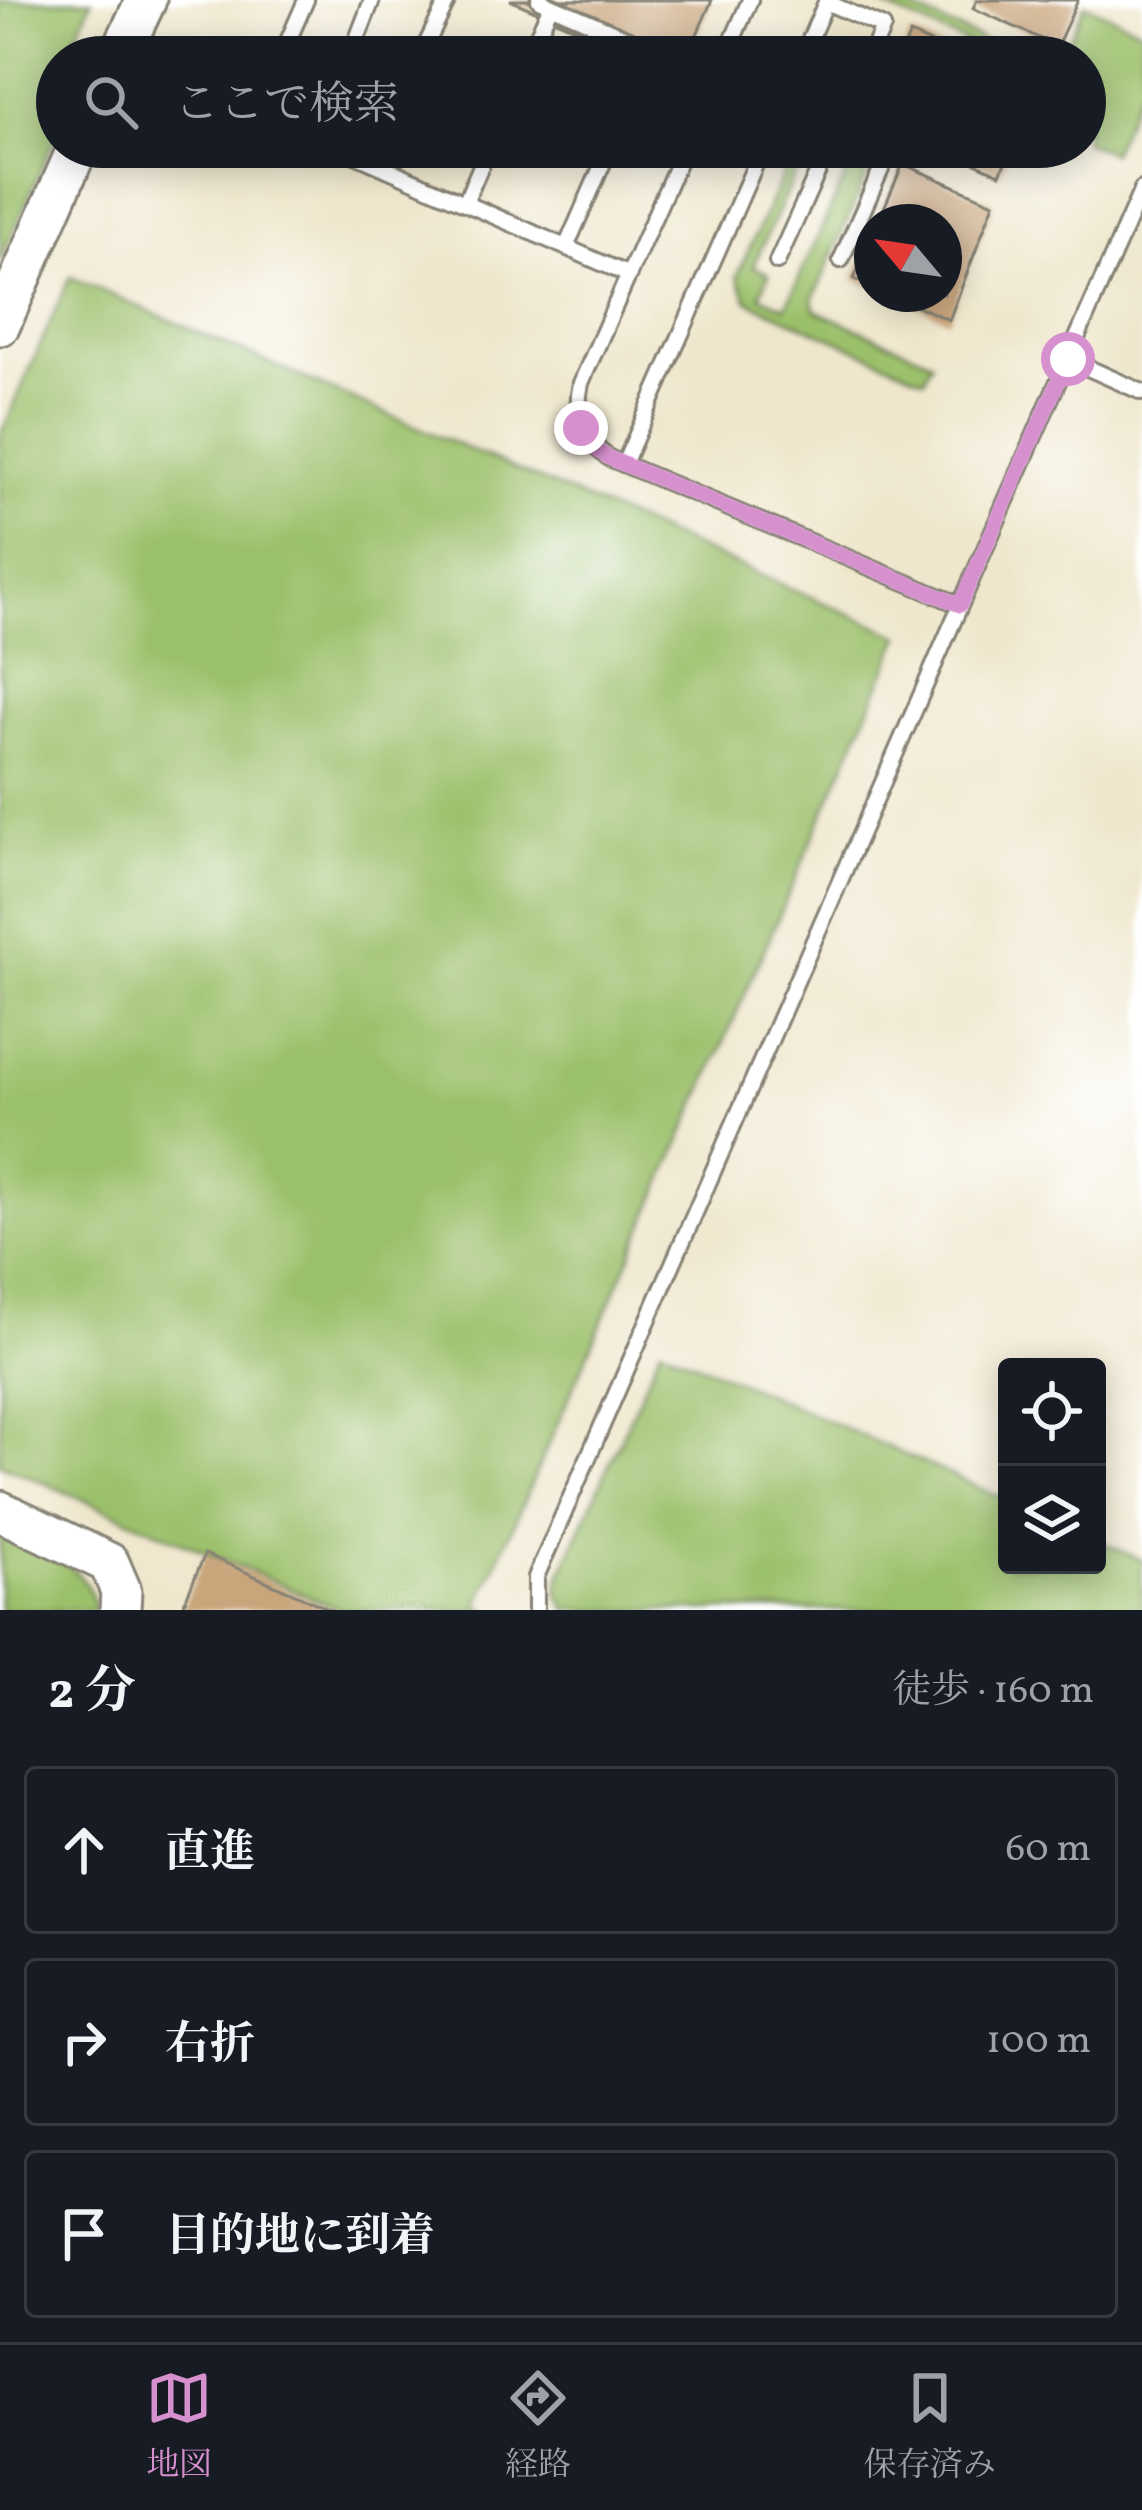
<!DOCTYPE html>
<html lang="ja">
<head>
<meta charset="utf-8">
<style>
	body { margin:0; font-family:Vollkorn,"Noto Serif JP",serif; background:#242831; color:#f1f3f6 }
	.controls { position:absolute; right:36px; bottom:36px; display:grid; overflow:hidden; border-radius:12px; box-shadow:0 6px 30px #0003 }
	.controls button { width:108px; height:108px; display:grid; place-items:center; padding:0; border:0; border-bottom:3px solid #363941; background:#171b24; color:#f1f3f6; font:60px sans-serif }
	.compass { position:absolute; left:854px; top:204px; width:108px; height:108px; border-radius:50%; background:#171b24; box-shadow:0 6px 30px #0003; rotate:299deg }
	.stop { position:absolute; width:36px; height:36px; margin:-27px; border:9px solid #d690ce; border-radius:50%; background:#fff }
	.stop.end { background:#d690ce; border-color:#fff; box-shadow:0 3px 12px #0008 }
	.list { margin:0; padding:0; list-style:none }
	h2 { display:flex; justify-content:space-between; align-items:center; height:156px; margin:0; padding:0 48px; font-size:51px }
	h2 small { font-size:39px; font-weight:400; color:#9ea1a6 }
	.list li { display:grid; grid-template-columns:78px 1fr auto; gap:36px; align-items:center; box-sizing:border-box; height:168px; margin:0 24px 24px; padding:0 24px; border:3px solid #363941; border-radius:12px }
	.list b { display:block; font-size:45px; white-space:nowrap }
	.list em { font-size:39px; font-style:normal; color:#9ea1a6 }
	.icon { flex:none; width:66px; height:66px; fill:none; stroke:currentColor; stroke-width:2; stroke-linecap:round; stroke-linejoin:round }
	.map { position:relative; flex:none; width:1142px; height:1610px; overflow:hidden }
	.search { position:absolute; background:#171b24; box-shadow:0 6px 30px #0003; left:36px; right:36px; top:36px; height:132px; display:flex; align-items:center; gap:30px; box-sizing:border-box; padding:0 42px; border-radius:66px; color:#9ea1a6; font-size:45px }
	.sheet { height:732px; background:#171b24 }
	nav { display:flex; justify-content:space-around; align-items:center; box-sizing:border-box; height:168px; border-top:3px solid #363941; background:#171b24; font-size:33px; color:#9ea1a6 }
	nav a { display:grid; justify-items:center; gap:6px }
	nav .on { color:#d690ce }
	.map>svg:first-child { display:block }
	.green { fill:#9bc06a; stroke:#5c6e43; stroke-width:3 }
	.building { fill:#c9a57c }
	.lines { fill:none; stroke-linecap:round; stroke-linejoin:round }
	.lane-casing { stroke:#868274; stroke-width:20 }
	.secondary-casing { stroke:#868274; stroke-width:45 }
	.lane { stroke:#fff; stroke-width:14 }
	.secondary { stroke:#fff; stroke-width:39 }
	.route { stroke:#d690ce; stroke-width:15 }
</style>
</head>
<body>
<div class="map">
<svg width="1142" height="1610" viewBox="0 0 1142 1610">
	<rect width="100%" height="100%" fill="#fff"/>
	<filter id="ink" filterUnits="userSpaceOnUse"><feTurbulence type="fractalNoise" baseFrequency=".00833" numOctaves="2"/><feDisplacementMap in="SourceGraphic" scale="24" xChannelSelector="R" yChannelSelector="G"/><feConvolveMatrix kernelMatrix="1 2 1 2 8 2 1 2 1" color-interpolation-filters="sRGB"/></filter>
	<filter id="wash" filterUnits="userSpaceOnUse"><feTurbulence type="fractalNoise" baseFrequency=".004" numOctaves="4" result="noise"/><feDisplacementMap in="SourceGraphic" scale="48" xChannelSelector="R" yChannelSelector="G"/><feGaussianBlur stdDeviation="2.7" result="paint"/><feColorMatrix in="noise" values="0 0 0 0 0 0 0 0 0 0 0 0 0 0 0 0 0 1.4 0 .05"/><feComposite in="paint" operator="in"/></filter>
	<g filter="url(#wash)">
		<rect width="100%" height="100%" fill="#efe7cd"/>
		<path class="green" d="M 0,0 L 92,0 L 67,57 L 57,57 L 57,132 L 0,263 Z
			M 869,0 L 891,0 L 1021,57 L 998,57 Z
			M 1085,4 L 1142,30 L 1142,84 L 1111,153 L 1085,142 L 1085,57 L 1061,57 Z
			M 794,150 L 804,154 L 753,266 L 769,274 L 760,296 L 786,307 L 855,155 L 872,163 L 813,300 L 815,310 L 932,361 L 924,379 L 748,301 L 737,276 Z
			M 70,277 L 901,636 L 478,1606 L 485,1610 L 341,1610 L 0,1464 L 0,437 Z
			M 661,1347 L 1007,1500 L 1007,1565 L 1097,1565 L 1097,1540 L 1142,1560 L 1142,1610 L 566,1610 L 558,1592 L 560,1576 Z
			M 0,1535 C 39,1552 89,1561 95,1610 L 0,1610 Z"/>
		<g id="blocks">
			<path class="building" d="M 510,0 L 712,0 L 687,57 L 641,57 Z
				M 977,0 L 1078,0 L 1057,46 L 973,8 Z
				M 910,34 L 963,57 L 900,57 Z
				M 939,147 L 1012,147 L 1000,174 Z
				M 903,164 L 994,203 L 949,320 L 889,294 L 944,294 L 944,222 L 878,222 Z
				M 872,236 L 872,287 L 854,279 Z
				M 205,1554 L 331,1610 L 181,1610 Z"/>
		</g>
	</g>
	<g filter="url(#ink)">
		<use href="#blocks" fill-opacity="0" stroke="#868274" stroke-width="3"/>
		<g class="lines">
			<g class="lane-casing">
				<path id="lane" d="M 539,0 L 642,45 L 648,57
					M 826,2 L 883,27 L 870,57
					M 281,57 L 306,0
					M 350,57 L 372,0
					M 420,57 L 448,0
					M 528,57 L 551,5
					M 725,57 L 750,0
					M 802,57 L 827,0
					M 337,147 L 629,275
					M 685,147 L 581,383 C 574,415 581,439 609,458 L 960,605
					M 465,203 L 489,147
					M 566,247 L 610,147
					M 841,260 L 887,156 L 868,147
					M 777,262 L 829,147
					M 1068,359 L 1142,392
					M 624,464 L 763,147
					M 536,1610 L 536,1577 L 1142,189"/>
			</g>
			<g class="secondary-casing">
				<path id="secondary" d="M 119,57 L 146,0
					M 0,325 L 78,147
					M 0,1511 L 109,1563 L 121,1591 L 120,1610"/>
			</g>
			<use href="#lane" class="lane"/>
			<use href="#secondary" class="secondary"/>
		</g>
	</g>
	<g class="lines" filter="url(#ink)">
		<path class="route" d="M 581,428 L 595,449 L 609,458 L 960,605 L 1068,359"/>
	</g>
</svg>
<div class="controls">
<button><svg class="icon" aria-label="locate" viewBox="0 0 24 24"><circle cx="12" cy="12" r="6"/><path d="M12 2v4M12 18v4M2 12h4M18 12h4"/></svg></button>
<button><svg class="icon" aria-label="layers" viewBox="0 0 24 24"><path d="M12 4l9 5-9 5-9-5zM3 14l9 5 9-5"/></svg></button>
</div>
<svg class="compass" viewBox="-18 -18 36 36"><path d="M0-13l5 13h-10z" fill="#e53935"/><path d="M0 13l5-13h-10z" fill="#9ea1a6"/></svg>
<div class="stop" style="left:1068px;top:359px"></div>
<div class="stop end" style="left:581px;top:428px"></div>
<div class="search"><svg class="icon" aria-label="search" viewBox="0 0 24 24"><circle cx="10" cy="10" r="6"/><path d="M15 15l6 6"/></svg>ここで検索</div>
</div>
<section class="sheet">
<h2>2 分<small>徒歩 · 160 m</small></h2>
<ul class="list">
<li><svg class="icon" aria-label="ahead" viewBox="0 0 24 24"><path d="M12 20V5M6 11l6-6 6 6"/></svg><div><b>直進</b></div><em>60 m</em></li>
<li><svg class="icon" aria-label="right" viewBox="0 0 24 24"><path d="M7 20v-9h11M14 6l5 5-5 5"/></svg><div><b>右折</b></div><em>100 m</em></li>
<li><svg class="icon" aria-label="arrive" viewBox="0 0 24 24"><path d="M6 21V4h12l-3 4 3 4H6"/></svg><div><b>目的地に到着</b></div></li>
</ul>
</section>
<nav>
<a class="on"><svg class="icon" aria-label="map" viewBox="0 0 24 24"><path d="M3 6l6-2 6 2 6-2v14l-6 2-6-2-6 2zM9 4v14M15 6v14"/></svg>地図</a>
<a><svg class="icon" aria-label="directions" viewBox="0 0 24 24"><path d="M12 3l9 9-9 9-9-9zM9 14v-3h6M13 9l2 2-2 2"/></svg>経路</a>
<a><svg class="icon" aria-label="saved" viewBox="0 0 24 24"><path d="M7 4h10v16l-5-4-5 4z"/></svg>保存済み</a>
</nav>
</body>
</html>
